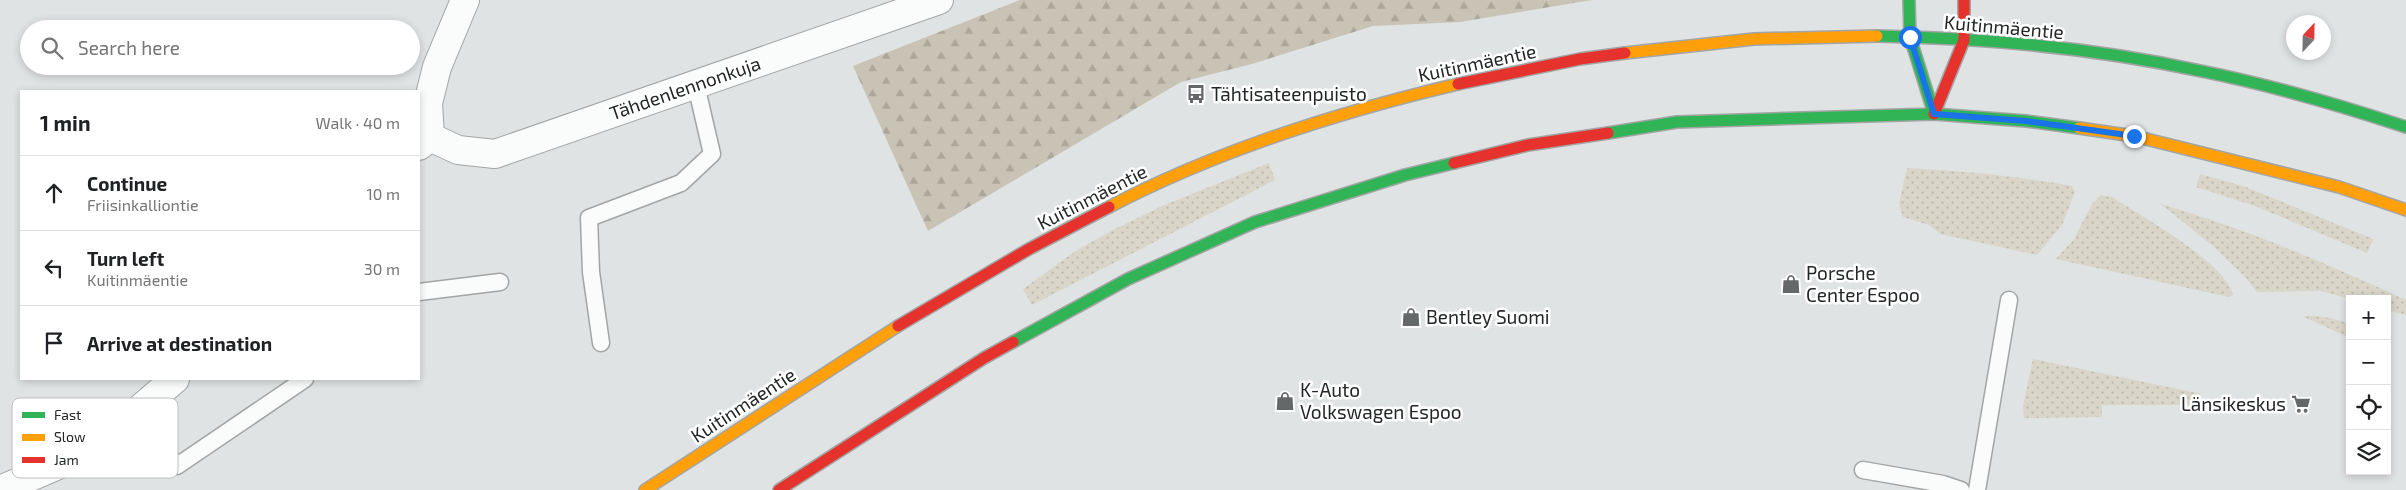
<!DOCTYPE html>
<html lang="en">
<head>
<meta charset="utf-8">
<style>
	body { margin:0; font-family:"Exo 2",sans-serif; background:#f2f2f2; color:#202124 }
	.controls { position:absolute; right:15px; bottom:15px; display:grid; overflow:hidden; border-radius:0px; box-shadow:0 2px 8px #0003 }
	.controls button { width:45px; height:45px; display:grid; place-items:center; padding:0; border:0; border-bottom:1px solid #e0e0e0; background:#fff; color:#202124; font:25px sans-serif }
	.compass { position:absolute; left:2286px; top:15px; width:45px; height:45px; border-radius:50%; background:#fff; box-shadow:0 2px 8px #0003; rotate:22deg }
	.stop { position:absolute; width:15px; height:15px; margin:-11px; border:4px solid #1a73e8; border-radius:50%; background:#fff }
	.stop.end { background:#1a73e8; border-color:#fff; box-shadow:0 1px 5px #0008 }
	.list { margin:0; padding:0; list-style:none }
	h2 { display:flex; justify-content:space-between; align-items:center; height:65px; margin:0; padding:0 20px; font-size:21px }
	h2 small { font-size:16px; font-weight:400; color:#757577 }
	.list li { display:grid; grid-template-columns:32px 1fr auto; gap:15px; align-items:center; box-sizing:border-box; height:75px; padding:0 20px; border-top:1px solid #e0e0e0 }
	.list b { display:block; font-size:19px; white-space:nowrap }
	.list p { margin:0; font-size:16px; white-space:nowrap; color:#757577 }
	.list em { font-size:16px; font-style:normal; color:#757577 }
	.icon { flex:none; width:28px; height:28px; fill:none; stroke:currentColor; stroke-width:2; stroke-linecap:round; stroke-linejoin:round }
	.map { position:relative; flex:none; width:2406px; height:490px; overflow:hidden }
	.search { position:absolute; background:#fff; box-shadow:0 2px 8px #0003; left:20px; top:20px; width:400px; height:55px; display:flex; align-items:center; gap:12px; box-sizing:border-box; padding:0 18px; border-radius:28px; color:#757577; font-size:19px }
	.panel { position:absolute; background:#fff; box-shadow:0 2px 8px #0003; left:20px; top:90px; width:400px; height:290px; border-radius:0px }
	.map>svg:first-child { display:block }
	.grass { fill:url(#grass-dots) }
	.forest { fill:url(#forest-firs) }
	.lines { fill:none; stroke-linecap:round; stroke-linejoin:round }
	.lane-casing { stroke:#a3a5a5; stroke-width:19 }
	.street-casing { stroke:#a3a5a5; stroke-width:30 }
	.fast-casing { stroke:#a3a5a5; stroke-width:14 }
	.slow-casing { stroke:#a3a5a5; stroke-width:14 }
	.jam-casing { stroke:#a3a5a5; stroke-width:14 }
	.lane { stroke:#fafbfb; stroke-width:16 }
	.street { stroke:#fafbfb; stroke-width:28 }
	.fast { stroke:#30b455; stroke-width:11 }
	.slow { stroke:#ff9f0a; stroke-width:11 }
	.jam { stroke:#e5322d; stroke-width:11 }
	.route { stroke:#1a73e8; stroke-width:6 }
	.labels { text-anchor:middle; stroke-width:5; stroke-linejoin:round; paint-order:stroke }
	.street-label { font-size:19px; fill:#232526; stroke:#fff }
	.poi-label { font-size:19px; fill:#232526; stroke:#fff; text-anchor:start }
	.key { fill:#fff; stroke:#bdbebe; stroke-width:1 }
	.key-label { font-size:14px; fill:#232526 }
</style>
</head>
<body>
<div class="map">
<svg width="2406" height="490" viewBox="0 0 2406 490">
	<defs>
		<pattern id="grass-dots" width="8" height="8" patternUnits="userSpaceOnUse" patternTransform="scale(1.25)"><rect width="8" height="8" fill="#d9d5c8"/><path d="M2 2h.1M6 6h.1" fill="none" stroke="#bab7ac" stroke-width="1.8" stroke-linecap="round"/></pattern>
		<pattern id="forest-firs" width="22" height="20" patternUnits="userSpaceOnUse" patternTransform="scale(1.25)"><rect width="22" height="20" fill="#c8c3b4"/><path d="M5 1l3.5 6h-7zM16 11l3.5 6h-7z" fill="#aca79b"/></pattern>
	</defs>
	<rect width="100%" height="100%" fill="#e0e3e4"/>
	<path class="grass" d="M 1269,163 L 1275,180 L 1032,305 L 1023,289 L 1074,252 L 1111,231 L 1162,206 Z
		M 1907,168 C 1963,171 2017,176 2072,186 L 2075,192 L 2062,225 L 2037,255 L 1940,234 L 1929,225 L 1903,217 L 1899,204 Z
		M 2200,174 L 2246,187 L 2373,239 L 2367,253 L 2255,206 L 2196,187 Z
		M 2101,195 L 2112,197 C 2141,216 2225,262 2233,295 L 2229,297 L 2056,259 L 2074,239 L 2092,204 Z
		M 2161,204 C 2246,229 2326,263 2406,300 L 2406,315 L 2387,310 L 2387,299 L 2350,299 L 2321,291 L 2257,292 L 2245,277 L 2214,247 Z
		M 2302,316 C 2320,316 2334,317 2350,325 L 2350,338 Z
		M 2033,359 L 2197,393 L 2201,394 L 2195,405 L 2102,405 L 2102,417 L 2024,418 L 2023,406 Z"/>
	<path class="forest" d="M 1020,0 L 1592,0 L 1460,22 L 1373,26 L 1252,64 L 1181,82 L 928,231 L 853,66 Z"/>
	<g class="lines">
		<g class="lane-casing">
			<path id="lane" d="M 419,292 L 500,282
				M 601,343 L 591,272 L 589,218 L 681,183 L 712,154 L 696,85
				M 135,413 L 177,466 L 305,379
				M 1863,470 L 1943,484 L 1961,490
				M 1977,490 L 2009,300"/>
		</g>
		<g class="street-casing">
			<path id="street" d="M 430,137 L 458,150 L 495,154 L 939,0
				M 419,146 L 430,137 L 428,103 L 437,67 L 465,0
				M 0,490 L 91,451 L 175,379"/>
		</g>
		<g class="fast-casing">
			<path id="fast" d="M 1909,0 L 1910,37 L 1934,114
				M 1877,36 C 1986,38 2095,48 2201,71 C 2271,85 2339,105 2406,127
				M 1608,133 L 1677,122 L 1934,114 L 2026,121 L 2079,128
				M 1013,342 L 1128,279 L 1255,222 L 1405,175 L 1454,163"/>
		</g>
		<g class="slow-casing">
			<path id="slow" d="M 1625,53 L 1754,39 L 1877,36
				M 2079,128 L 2134,136 L 2339,187 L 2406,210
				M 1109,207 C 1218,150 1339,112 1458,84
				M 645,490 L 898,326"/>
		</g>
		<g class="jam-casing">
			<path id="jam" d="M 1458,84 L 1580,59 L 1625,53
				M 1934,114 L 1964,40 L 1964,0
				M 1454,163 L 1528,145 L 1608,133
				M 898,326 L 1029,249 L 1109,207
				M 779,490 L 984,358 L 1013,342"/>
		</g>
		<use href="#lane" class="lane"/>
		<use href="#street" class="street"/>
		<use href="#fast" class="fast"/>
		<use href="#slow" class="slow"/>
		<use href="#jam" class="jam"/>
	</g>
	<g class="lines">
		<path class="route" d="M 1910,37 L 1934,114 L 2026,121 L 2134,136"/>
	</g>
	<defs>
		<g id="bus-bare" transform="scale(1.5)"><path d="M-5-6H5V4H4V6H2V4H-2V6H-4V4H-5ZM-3.5-4V0h7V-4ZM-3.5 1.2v1.5H-2V1.2ZM2 1.2v1.5H3.5V1.2Z" fill="#656868" stroke="#fff" stroke-width="2.5" paint-order="stroke"/></g>
		<g id="shop-bare" transform="scale(1.5)"><path d="M-5-2.5h2.3a2.7 3.5 0 0 1 5.4 0H5L5.5 6h-11ZM-1.5-2.5h3a1.5 2.3 0 0 0-3 0Z" fill="#656868" stroke="#fff" stroke-width="2.5" paint-order="stroke"/></g>
		<g id="supermarket-bare" transform="scale(1.5)"><path d="M-6-5.5h2.5l.6 2H6L4.5 2H-2.5L-4.4-4H-6ZM-1.5 3.2a1.3 1.3 0 1 0 .1 0ZM3 3.2a1.3 1.3 0 1 0 .1 0Z" fill="#656868" stroke="#fff" stroke-width="2.5" paint-order="stroke"/></g>
	</defs>
	<g fill-rule="evenodd">
		<use href="#bus-bare" x="1196" y="94"/>
		<use href="#shop-bare" x="1791" y="284"/>
		<use href="#shop-bare" x="1411" y="317"/>
		<use href="#shop-bare" x="1285" y="401"/>
		<use href="#supermarket-bare" x="2301" y="404"/>
	</g>
	<g class="labels">
		<g class="street-label">
			<text transform="translate(2004 27) rotate(5)" y="7">Kuitinmäentie</text>
			<text transform="translate(1477 63) rotate(-12)" y="7">Kuitinmäentie</text>
			<text transform="translate(685 88) rotate(-19)" y="7">Tähdenlennonkuja</text>
			<text transform="translate(1092 197) rotate(-27)" y="7">Kuitinmäentie</text>
			<text transform="translate(743 405) rotate(-33)" y="7">Kuitinmäentie</text>
		</g>
		<g class="poi-label">
			<text x="1211" y="101">Tähtisateenpuisto</text>
			<text x="1806" y="280">Porsche<tspan x="1806" dy="22">Center Espoo</tspan></text>
			<text x="1426" y="324">Bentley Suomi</text>
			<text x="1300" y="397">K-Auto<tspan x="1300" dy="22">Volkswagen Espoo</tspan></text>
			<text x="2286" y="411" text-anchor="end">Länsikeskus</text>
		</g>
	</g>
	<rect x="12" y="398" width="166" height="80" rx="8" class="key"/>
	<rect x="22" y="412" width="23" height="6" fill="#30b455"/>
	<rect x="22" y="434" width="23" height="7" fill="#ff9f0a"/>
	<rect x="22" y="457" width="23" height="6" fill="#e5322d"/>
	<g class="key-label">
		<text x="54" y="420">Fast</text>
		<text x="54" y="442">Slow</text>
		<text x="54" y="465">Jam</text>
	</g>
</svg>
<div class="controls">
<button>+</button>
<button>−</button>
<button><svg class="icon" aria-label="locate" viewBox="0 0 24 24"><circle cx="12" cy="12" r="6"/><path d="M12 2v4M12 18v4M2 12h4M18 12h4"/></svg></button>
<button><svg class="icon" aria-label="layers" viewBox="0 0 24 24"><path d="M12 4l9 5-9 5-9-5zM3 14l9 5 9-5"/></svg></button>
</div>
<svg class="compass" viewBox="-18 -18 36 36"><path d="M0-13l5 13h-10z" fill="#e53935"/><path d="M0 13l5-13h-10z" fill="#757577"/></svg>
<div class="stop" style="left:1910px;top:37px"></div>
<div class="stop end" style="left:2134px;top:136px"></div>
<div class="search"><svg class="icon" aria-label="search" viewBox="0 0 24 24"><circle cx="10" cy="10" r="6"/><path d="M15 15l6 6"/></svg>Search here</div>
<section class="panel">
<h2>1 min<small>Walk · 40 m</small></h2>
<ul class="list">
<li><svg class="icon" aria-label="ahead" viewBox="0 0 24 24"><path d="M12 20V5M6 11l6-6 6 6"/></svg><div><b>Continue</b><p>Friisinkalliontie</p></div><em>10 m</em></li>
<li><svg class="icon" aria-label="left" viewBox="0 0 24 24"><path d="M17 20v-9H6M10 6l-5 5 5 5"/></svg><div><b>Turn left</b><p>Kuitinmäentie</p></div><em>30 m</em></li>
<li><svg class="icon" aria-label="arrive" viewBox="0 0 24 24"><path d="M6 21V4h12l-3 4 3 4H6"/></svg><div><b>Arrive at destination</b></div></li>
</ul>
</section>
</div>
</body>
</html>
